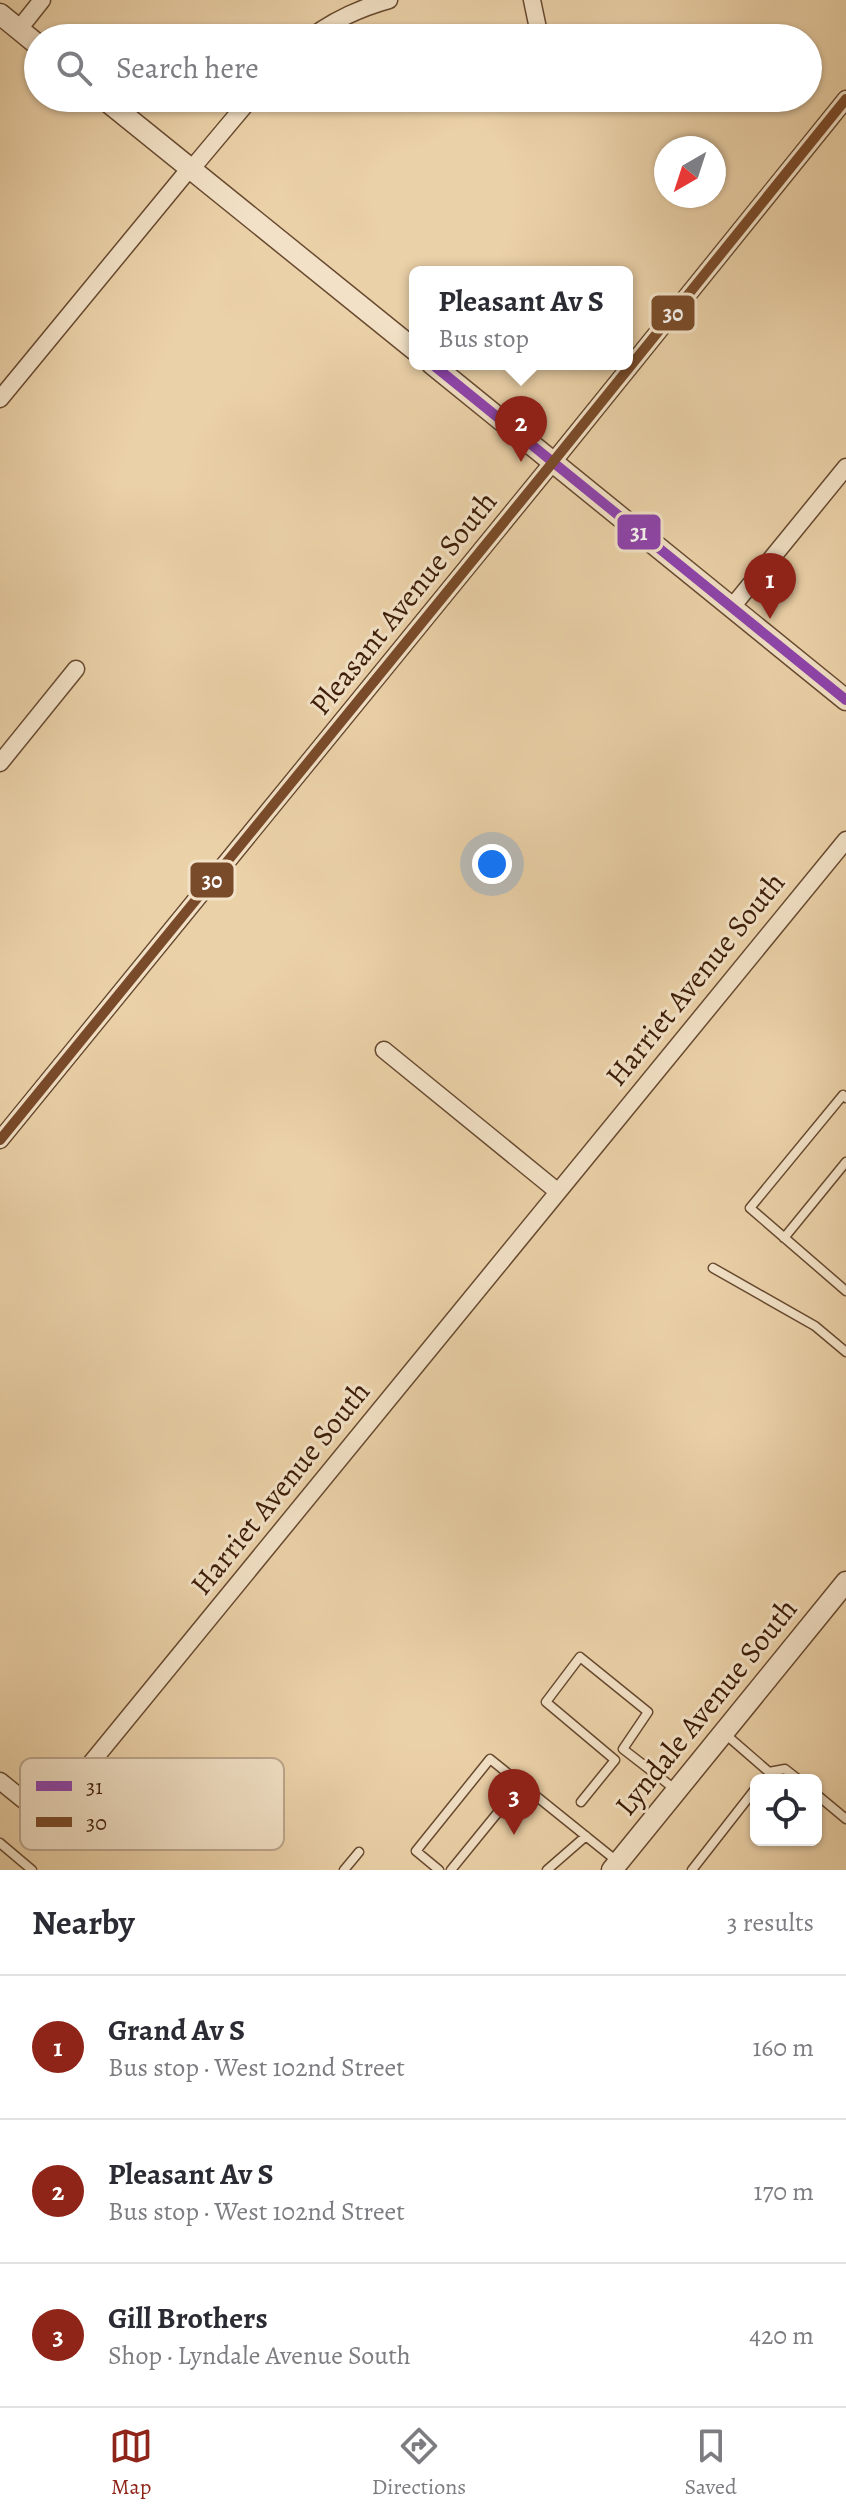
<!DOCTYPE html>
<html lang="en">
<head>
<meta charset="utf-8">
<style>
	body { margin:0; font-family:Alegreya,serif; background:#f7f7f7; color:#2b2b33 }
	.controls { position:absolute; right:24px; bottom:24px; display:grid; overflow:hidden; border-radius:12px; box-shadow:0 2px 6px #0004 }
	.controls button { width:72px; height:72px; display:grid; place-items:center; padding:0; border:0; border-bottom:2px solid #e1e1e2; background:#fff; color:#2b2b33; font:40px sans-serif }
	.compass { position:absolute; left:654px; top:136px; width:72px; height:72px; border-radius:50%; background:#fff; box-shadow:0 2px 6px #0004; rotate:219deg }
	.you { position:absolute; left:492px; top:864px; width:28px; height:28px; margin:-20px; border:6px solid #fff; border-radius:50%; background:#1a73e8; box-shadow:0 0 0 12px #1a73e833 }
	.badge { display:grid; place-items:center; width:52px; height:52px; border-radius:50%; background:#8f2418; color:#fff; font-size:26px; font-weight:700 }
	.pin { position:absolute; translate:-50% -66px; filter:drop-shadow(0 2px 4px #0008) }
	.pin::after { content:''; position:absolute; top:42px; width:28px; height:24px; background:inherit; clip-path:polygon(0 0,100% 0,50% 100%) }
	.popup { position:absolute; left:409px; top:266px; width:224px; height:104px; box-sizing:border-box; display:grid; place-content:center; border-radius:12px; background:#fff; filter:drop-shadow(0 2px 6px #0005); font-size:26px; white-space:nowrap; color:#7c7c81 }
	.popup b { font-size:30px; color:#2b2b33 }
	.popup::after { content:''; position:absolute; left:50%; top:100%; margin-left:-16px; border:16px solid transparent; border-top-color:#fff }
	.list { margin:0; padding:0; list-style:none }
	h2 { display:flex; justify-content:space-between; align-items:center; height:104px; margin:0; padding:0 32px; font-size:34px }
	h2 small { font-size:26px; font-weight:400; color:#7c7c81 }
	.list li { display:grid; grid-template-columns:52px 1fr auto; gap:24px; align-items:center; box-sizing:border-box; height:144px; padding:0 32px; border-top:2px solid #e1e1e2 }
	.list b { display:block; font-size:30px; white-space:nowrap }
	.list p { margin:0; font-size:26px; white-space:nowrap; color:#7c7c81 }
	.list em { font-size:26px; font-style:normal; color:#7c7c81 }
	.icon { flex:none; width:44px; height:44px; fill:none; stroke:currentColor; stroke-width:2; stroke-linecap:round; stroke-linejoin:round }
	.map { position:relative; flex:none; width:846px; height:1870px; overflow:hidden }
	.search { position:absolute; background:#fff; box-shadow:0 2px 6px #0004; left:24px; right:24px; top:24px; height:88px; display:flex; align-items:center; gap:20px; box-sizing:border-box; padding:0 28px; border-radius:44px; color:#7c7c81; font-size:30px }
	.sheet { height:536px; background:#fff }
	nav { display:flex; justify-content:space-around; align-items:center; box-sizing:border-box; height:112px; border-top:2px solid #e1e1e2; background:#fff; font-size:22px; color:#7c7c81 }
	nav a { display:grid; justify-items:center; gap:4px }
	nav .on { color:#8f2418 }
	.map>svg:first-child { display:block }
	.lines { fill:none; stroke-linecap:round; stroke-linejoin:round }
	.service-casing { stroke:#684a30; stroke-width:11 }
	.minor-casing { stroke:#684a30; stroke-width:19 }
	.tertiary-casing { stroke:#684a30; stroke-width:23 }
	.service { stroke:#f2e1c6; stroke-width:8 }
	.minor { stroke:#f2e1c6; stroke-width:16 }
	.tertiary { stroke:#f2e1c6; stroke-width:20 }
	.bus-1-casing { stroke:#f2e1c6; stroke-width:16 }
	.bus-2-casing { stroke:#f2e1c6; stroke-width:16 }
	.bus-1 { stroke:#8e44ad; stroke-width:10 }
	.bus-2 { stroke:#7a4b2a; stroke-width:10 }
	.labels { text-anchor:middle; stroke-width:6; stroke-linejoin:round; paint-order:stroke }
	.street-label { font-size:30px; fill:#3d1d08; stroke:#f2e1c6 }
	.key { fill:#f2e1c6; stroke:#bca68d; stroke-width:2 }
	.key-label { font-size:22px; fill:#3d1d08 }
	.line-badge { stroke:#f2e1c6; stroke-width:3 }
	.badge-label { font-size:22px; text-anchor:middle; font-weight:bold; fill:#fff }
</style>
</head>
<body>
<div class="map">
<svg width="846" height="1870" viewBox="0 0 846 1870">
	<rect width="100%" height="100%" fill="#ebd1a8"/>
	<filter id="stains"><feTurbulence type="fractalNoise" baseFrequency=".0025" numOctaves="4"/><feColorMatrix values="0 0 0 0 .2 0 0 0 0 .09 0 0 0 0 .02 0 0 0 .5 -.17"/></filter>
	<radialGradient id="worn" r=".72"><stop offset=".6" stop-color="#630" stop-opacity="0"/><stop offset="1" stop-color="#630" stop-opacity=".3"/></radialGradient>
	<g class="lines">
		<g class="service-casing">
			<path id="service" d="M 846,1098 L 843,1095 L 750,1208 L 846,1291
				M 784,1238 L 846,1162
				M 713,1268 L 815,1326 L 846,1352
				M 724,1733 L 769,1772 L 785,1769 L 799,1780
				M 816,1794 L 846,1819
				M 581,1802 L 615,1760 L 546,1702 L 580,1657 L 648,1712 L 623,1749 L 676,1790
				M 0,1843 L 32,1870
				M 344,1870 L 359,1852
				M 439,1870 L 416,1851 L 490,1759 L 618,1862
				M 451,1870 L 521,1784
				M 547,1870 L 586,1836
				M 692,1870 L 756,1788"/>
		</g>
		<g class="minor-casing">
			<path id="minor" d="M 532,0 L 540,38
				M 19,29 L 42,0
				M 310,38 C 334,20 360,8 389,0
				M 0,399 L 190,168 L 194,166 L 251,98
				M 732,607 L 846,467
				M 0,763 L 76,669
				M 384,1050 L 557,1191
				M 0,1140 L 553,462 L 846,99
				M 0,1781 L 46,1818 L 846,840"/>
		</g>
		<g class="tertiary-casing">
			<path id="tertiary" d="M 0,14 L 38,45
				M 103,98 L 415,350
				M 432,364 L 846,700
				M 612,1870 L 846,1582"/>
		</g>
		<use href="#service" class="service"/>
		<use href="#minor" class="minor"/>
		<use href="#tertiary" class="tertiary"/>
		<g class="bus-1-casing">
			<path id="bus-1" d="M 432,364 L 846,700"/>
		</g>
		<g class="bus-2-casing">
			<path id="bus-2" d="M 0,1140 L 553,462 L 846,99"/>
		</g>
		<use href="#bus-1" class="bus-1"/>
		<use href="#bus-2" class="bus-2"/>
	</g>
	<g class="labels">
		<g class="street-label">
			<text transform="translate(403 603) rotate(-51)" y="10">Pleasant Avenue South</text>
			<text transform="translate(695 979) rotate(-51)" y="10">Harriet Avenue South</text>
			<text transform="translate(280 1488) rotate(-51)" y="10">Harriet Avenue South</text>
			<text transform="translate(706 1707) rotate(-51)" y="10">Lyndale Avenue South</text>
		</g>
	</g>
	<rect x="20" y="1758" width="264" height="92" rx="12" class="key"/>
	<rect x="36" y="1781" width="36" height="10" fill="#8e44ad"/>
	<rect x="36" y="1817" width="36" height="10" fill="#7a4b2a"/>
	<g class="key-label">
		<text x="86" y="1794">31</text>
		<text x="86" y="1830">30</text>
	</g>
	<g class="line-badge">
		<rect x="650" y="294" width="46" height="38" rx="8" fill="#7a4b2a"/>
		<rect x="616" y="513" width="46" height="38" rx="8" fill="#8e44ad"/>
		<rect x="189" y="861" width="46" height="38" rx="8" fill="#7a4b2a"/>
	</g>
	<g class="badge-label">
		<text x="673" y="321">30</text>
		<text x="639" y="540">31</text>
		<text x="212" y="888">30</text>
	</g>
	<rect width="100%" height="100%" filter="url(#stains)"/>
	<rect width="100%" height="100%" fill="url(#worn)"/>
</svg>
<div class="controls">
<button><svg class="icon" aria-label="locate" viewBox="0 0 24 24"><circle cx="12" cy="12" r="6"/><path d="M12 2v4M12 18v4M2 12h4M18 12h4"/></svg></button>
</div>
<svg class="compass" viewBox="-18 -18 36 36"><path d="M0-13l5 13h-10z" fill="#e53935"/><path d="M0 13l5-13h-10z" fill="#7c7c81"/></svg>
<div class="you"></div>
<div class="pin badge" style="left:770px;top:619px">1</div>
<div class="pin badge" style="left:521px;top:462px">2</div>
<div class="popup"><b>Pleasant Av S</b>Bus stop</div>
<div class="pin badge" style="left:514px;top:1835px">3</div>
<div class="search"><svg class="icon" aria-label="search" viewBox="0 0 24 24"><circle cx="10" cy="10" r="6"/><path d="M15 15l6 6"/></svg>Search here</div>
</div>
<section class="sheet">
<h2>Nearby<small>3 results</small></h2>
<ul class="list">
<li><span class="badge">1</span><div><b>Grand Av S</b><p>Bus stop · West 102nd Street</p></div><em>160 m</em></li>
<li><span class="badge">2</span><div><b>Pleasant Av S</b><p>Bus stop · West 102nd Street</p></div><em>170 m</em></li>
<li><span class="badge">3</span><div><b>Gill Brothers</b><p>Shop · Lyndale Avenue South</p></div><em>420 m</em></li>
</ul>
</section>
<nav>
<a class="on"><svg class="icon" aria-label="map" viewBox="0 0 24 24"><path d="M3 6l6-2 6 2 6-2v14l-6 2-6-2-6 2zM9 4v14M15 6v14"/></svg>Map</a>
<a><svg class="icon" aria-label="directions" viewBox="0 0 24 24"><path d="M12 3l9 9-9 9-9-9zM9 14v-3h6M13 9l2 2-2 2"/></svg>Directions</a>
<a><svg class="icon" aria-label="saved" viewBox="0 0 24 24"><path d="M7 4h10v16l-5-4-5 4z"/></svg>Saved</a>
</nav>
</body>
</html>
